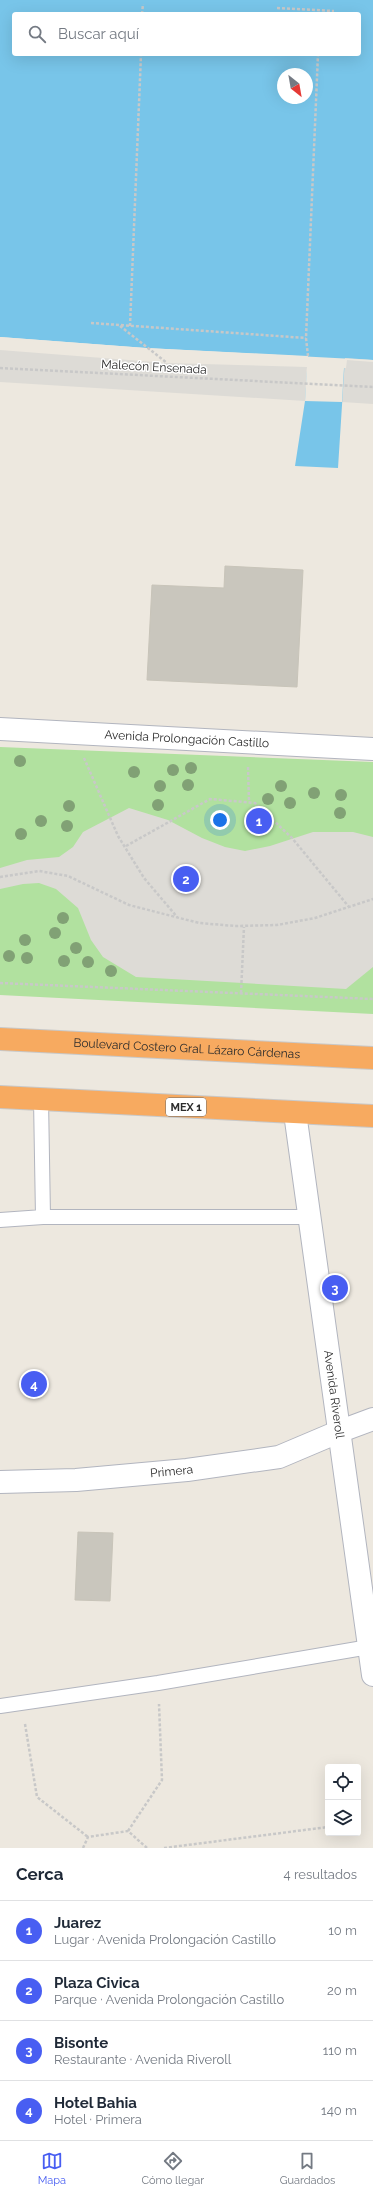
<!DOCTYPE html>
<html lang="es">
<head>
<meta charset="utf-8">
<style>
	body { margin:0; font-family:Raleway,sans-serif; background:#f6f6f7; color:#1f2937 }
	.controls { position:absolute; right:12px; bottom:12px; display:grid; overflow:hidden; border-radius:4px; box-shadow:0 4px 16px #0002 }
	.controls button { width:36px; height:36px; display:grid; place-items:center; padding:0; border:0; border-bottom:1px solid #e0e1e3; background:#fff; color:#1f2937; font:20px sans-serif }
	.compass { position:absolute; left:277px; top:68px; width:36px; height:36px; border-radius:50%; background:#fff; box-shadow:0 4px 16px #0002; rotate:149deg }
	.you { position:absolute; left:220px; top:820px; width:14px; height:14px; margin:-10px; border:3px solid #fff; border-radius:50%; background:#1a73e8; box-shadow:0 0 0 6px #1a73e833 }
	.badge { display:grid; place-items:center; width:26px; height:26px; border-radius:50%; background:#485ef2; color:#fff; font-size:13px; font-weight:700 }
	.pin { position:absolute; translate:-50% -50%; border:2px solid #fff; box-shadow:0 1px 4px #0006 }
	.list { margin:0; padding:0; list-style:none }
	h2 { display:flex; justify-content:space-between; align-items:center; height:52px; margin:0; padding:0 16px; font-size:17px }
	h2 small { font-size:13px; font-weight:400; color:#747a83 }
	.list li { display:grid; grid-template-columns:26px 1fr auto; gap:12px; align-items:center; box-sizing:border-box; height:60px; padding:0 16px; border-top:1px solid #e0e1e3 }
	.list b { display:block; font-size:15px; white-space:nowrap }
	.list p { margin:0; font-size:13px; white-space:nowrap; color:#747a83 }
	.list em { font-size:13px; font-style:normal; color:#747a83 }
	.icon { flex:none; width:22px; height:22px; fill:none; stroke:currentColor; stroke-width:2; stroke-linecap:round; stroke-linejoin:round }
	.map { position:relative; flex:none; width:373px; height:1848px; overflow:hidden }
	.search { position:absolute; background:#fff; box-shadow:0 4px 16px #0002; left:12px; right:12px; top:12px; height:44px; display:flex; align-items:center; gap:10px; box-sizing:border-box; padding:0 14px; border-radius:4px; color:#747a83; font-size:15px }
	.sheet { height:292px; background:#fff }
	nav { display:flex; justify-content:space-around; align-items:center; box-sizing:border-box; height:56px; border-top:1px solid #e0e1e3; background:#fff; font-size:11px; color:#747a83 }
	nav a { display:grid; justify-items:center; gap:2px }
	nav .on { color:#485ef2 }
	.map>svg:first-child { display:block }
	.green { fill:#b1e19f }
	.plaza { fill:#dddbd6 }
	.water { fill:#78c5e9; fill-rule:evenodd }
	.pier { fill:#ede8df }
	.building { fill:#c9c6bd; stroke:#c8c4b9 }
	.lines { fill:none; stroke-linecap:round; stroke-linejoin:round }
	.lane-casing { stroke:#b2b5bf; stroke-width:16 }
	.street-casing { stroke:#b2b5bf; stroke-width:24 }
	.secondary-casing { stroke:#b2b5bf; stroke-width:24 }
	.highway-casing { stroke:#c8c8c8; stroke-width:24 }
	.path { stroke:#c8c8c8; stroke-width:2.5; stroke-dasharray:3 2; stroke-linecap:butt }
	.lane { stroke:#fff; stroke-width:14 }
	.street { stroke:#fff; stroke-width:22 }
	.secondary { stroke:#fff; stroke-width:22 }
	.highway { stroke:#f7aa60; stroke-width:22 }
	.tree { fill:#81a175 }
	.labels { text-anchor:middle; stroke-width:3; stroke-linejoin:round; paint-order:stroke }
	.shield { fill:#fff; stroke:#6b6b6b; stroke-width:1 }
	.shield-label { font-size:11px; font-weight:bold; fill:#2c2c2c }
	.street-label { font-size:12px; fill:#2c2c2c; stroke:#fff }
</style>
</head>
<body>
<div class="map">
<svg width="373" height="1848" viewBox="0 0 373 1848">
	<rect width="100%" height="100%" fill="#ede8df"/>
	<path class="green" d="M 0,747 L 373,762 L 373,1014 L 0,995 Z"/>
	<path class="plaza" d="M 0,350 L 167,363 L 307,367 L 305,401 L 0,382 Z
		M 345,358 L 373,360 L 373,404 L 342,402 Z
		M 129,808 L 168,820 L 202,838 L 225,847 L 245,851 L 270,846 L 313,832 L 353,832 L 373,837 L 373,967 L 346,989 L 136,977 L 103,957 L 91,940 L 78,908 L 56,889 L 39,883 L 23,884 L 0,889 L 0,868 L 27,860 L 59,857 L 73,847 L 83,832 Z"/>
	<path class="water" d="M 0,0 L 373,0 L 373,360 L 345,358 L 338,468 L 295,466 L 305,401 L 308,356 L 146,348 L 0,337 ZM 14,14 L 359,14 L 359,54 L 14,54 ZM 283,74 L 307,74 L 307,98 L 283,98 Z"/>
	<path class="pier" d="M 0,337 L 146,348 L 373,360 L 373,362 L 347,360 L 346,368 L 344,368 L 342,402 L 305,401 L 307,367 L 305,367 L 306,358 L 146,350 L 0,339 Z"/>
	<path class="building" d="M 225,566 L 303,570 L 297,687 L 147,680 L 152,585 L 224,588 Z
		M 78,1532 L 113,1533 L 110,1601 L 75,1600 Z"/>
	<g class="lines">
		<g class="lane-casing">
			<path id="lane" d="M 43,1217 L 308,1217
				M 0,1220 L 43,1217 L 41,1099
				M 0,1706 L 158,1683 L 369,1647"/>
		</g>
		<g class="street-casing">
			<g id="street">
				<path id="s1" d="M 0,729 L 373,749"/>
				<path d="M 338,1432 L 373,1419"/>
			</g>
		</g>
		<g class="secondary-casing">
			<g id="secondary">
				<path id="s2" d="M 295,1113 L 373,1675"/>
				<path id="s3" d="M 0,1482 L 76,1480 L 187,1470 L 279,1457 L 338,1432"/>
			</g>
		</g>
		<g class="highway-casing">
			<g id="highway">
				<path id="s4" d="M 0,1039 L 373,1058"/>
				<path d="M 0,1097 L 373,1116"/>
			</g>
		</g>
		<path class="path" d="M 277,8 L 334,11
			M 142,14 L 143,4
			M 91,323 L 306,338
			M 120,326 L 167,363
			M 130,326 L 141,54
			M 308,356 L 306,338 L 318,54
			M 0,368 L 373,387
			M 84,758 L 118,836 L 144,878 L 178,918
			M 248,767 L 249,802
			M 126,846 L 210,799 L 255,803 L 292,838 L 349,907
			M 0,877 L 39,871 L 68,876 L 129,905 L 199,923 L 235,926 L 277,925 L 315,918 L 373,899
			M 0,983 L 373,999
			M 241,993 L 244,927
			M 25,1724 L 37,1797 L 88,1837
			M 128,1831 L 162,1780 L 159,1704
			M 83,1848 L 88,1837 L 128,1831 L 147,1848
			M 164,1848 L 328,1827"/>
		<use href="#lane" class="lane"/>
		<use href="#street" class="street"/>
		<use href="#secondary" class="secondary"/>
		<use href="#highway" class="highway"/>
	</g>
	<g class="tree">
		<circle cx="20" cy="761" r="6"/>
		<circle cx="191" cy="768" r="6"/>
		<circle cx="173" cy="770" r="6"/>
		<circle cx="134" cy="772" r="6"/>
		<circle cx="188" cy="785" r="6"/>
		<circle cx="160" cy="786" r="6"/>
		<circle cx="281" cy="786" r="6"/>
		<circle cx="314" cy="793" r="6"/>
		<circle cx="341" cy="795" r="6"/>
		<circle cx="268" cy="799" r="6"/>
		<circle cx="290" cy="803" r="6"/>
		<circle cx="158" cy="805" r="6"/>
		<circle cx="69" cy="806" r="6"/>
		<circle cx="340" cy="813" r="6"/>
		<circle cx="41" cy="821" r="6"/>
		<circle cx="67" cy="826" r="6"/>
		<circle cx="21" cy="834" r="6"/>
		<circle cx="63" cy="918" r="6"/>
		<circle cx="55" cy="933" r="6"/>
		<circle cx="25" cy="940" r="6"/>
		<circle cx="76" cy="948" r="6"/>
		<circle cx="9" cy="956" r="6"/>
		<circle cx="27" cy="958" r="6"/>
		<circle cx="64" cy="961" r="6"/>
		<circle cx="88" cy="962" r="6"/>
		<circle cx="111" cy="971" r="6"/>
	</g>
	<g class="labels">
		<rect class="shield" x="166" y="1098" width="40" height="18" rx="3"/>
		<g class="shield-label">
			<text x="186" y="1111">MEX 1</text>
		</g>
		<g class="street-label">
			<text transform="translate(154 367) rotate(3)" y="4">Malecón Ensenada</text>
			<text dy="4" stroke="none"><textPath href="#s1" startOffset="187">Avenida Prolongación Castillo</textPath></text>
			<text dy="4" stroke="none"><textPath href="#s4" startOffset="187">Boulevard Costero Gral. Lázaro Cárdenas</textPath></text>
			<text dy="4" stroke="none"><textPath href="#s2" startOffset="284">Avenida Riveroll</textPath></text>
			<text dy="4" stroke="none"><textPath href="#s3" startOffset="172">Primera</textPath></text>
		</g>
	</g>
</svg>
<div class="controls">
<button><svg class="icon" aria-label="locate" viewBox="0 0 24 24"><circle cx="12" cy="12" r="6"/><path d="M12 2v4M12 18v4M2 12h4M18 12h4"/></svg></button>
<button><svg class="icon" aria-label="layers" viewBox="0 0 24 24"><path d="M12 4l9 5-9 5-9-5zM3 14l9 5 9-5"/></svg></button>
</div>
<svg class="compass" viewBox="-18 -18 36 36"><path d="M0-13l5 13h-10z" fill="#e53935"/><path d="M0 13l5-13h-10z" fill="#747a83"/></svg>
<div class="you"></div>
<div class="pin badge" style="left:259px;top:821px">1</div>
<div class="pin badge" style="left:186px;top:879px">2</div>
<div class="pin badge" style="left:335px;top:1288px">3</div>
<div class="pin badge" style="left:34px;top:1384px">4</div>
<div class="search"><svg class="icon" aria-label="search" viewBox="0 0 24 24"><circle cx="10" cy="10" r="6"/><path d="M15 15l6 6"/></svg>Buscar aquí</div>
</div>
<section class="sheet">
<h2>Cerca<small>4 resultados</small></h2>
<ul class="list">
<li><span class="badge">1</span><div><b>Juarez</b><p>Lugar · Avenida Prolongación Castillo</p></div><em>10 m</em></li>
<li><span class="badge">2</span><div><b>Plaza Civica</b><p>Parque · Avenida Prolongación Castillo</p></div><em>20 m</em></li>
<li><span class="badge">3</span><div><b>Bisonte</b><p>Restaurante · Avenida Riveroll</p></div><em>110 m</em></li>
<li><span class="badge">4</span><div><b>Hotel Bahia</b><p>Hotel · Primera</p></div><em>140 m</em></li>
</ul>
</section>
<nav>
<a class="on"><svg class="icon" aria-label="map" viewBox="0 0 24 24"><path d="M3 6l6-2 6 2 6-2v14l-6 2-6-2-6 2zM9 4v14M15 6v14"/></svg>Mapa</a>
<a><svg class="icon" aria-label="directions" viewBox="0 0 24 24"><path d="M12 3l9 9-9 9-9-9zM9 14v-3h6M13 9l2 2-2 2"/></svg>Cómo llegar</a>
<a><svg class="icon" aria-label="saved" viewBox="0 0 24 24"><path d="M7 4h10v16l-5-4-5 4z"/></svg>Guardados</a>
</nav>
</body>
</html>
